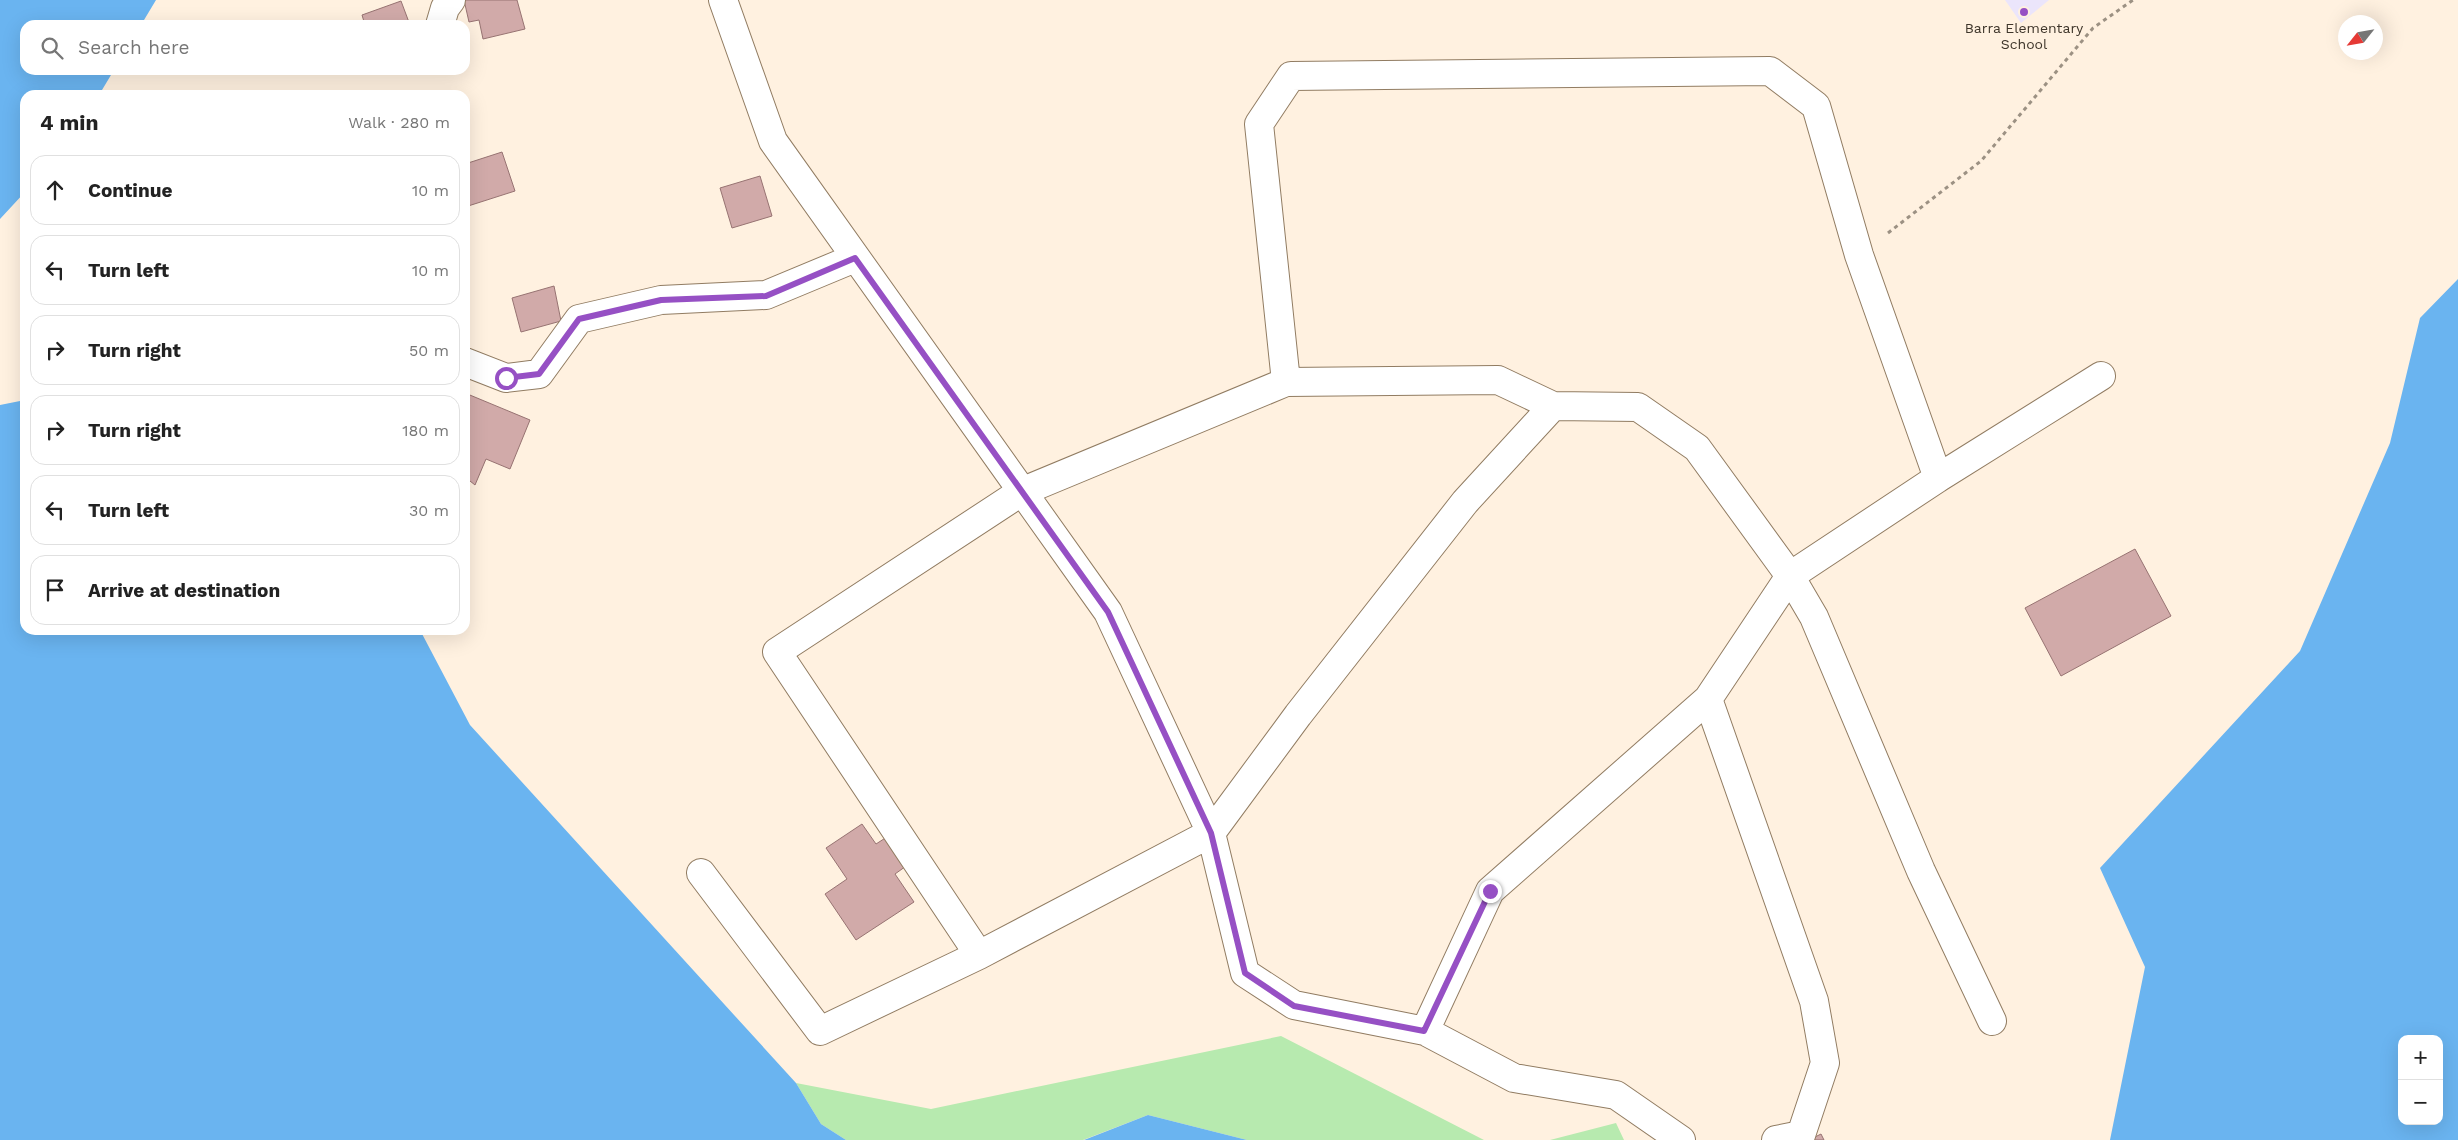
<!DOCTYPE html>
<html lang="en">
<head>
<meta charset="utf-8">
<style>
	body { margin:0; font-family:"Work Sans",sans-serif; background:#f6f6f6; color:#222 }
	.controls { position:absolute; right:15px; bottom:15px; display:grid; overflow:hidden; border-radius:10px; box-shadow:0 5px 20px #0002 }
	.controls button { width:45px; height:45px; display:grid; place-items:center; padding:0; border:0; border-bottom:1px solid #e0e0e0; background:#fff; color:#222; font:25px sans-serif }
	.compass { position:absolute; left:2338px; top:15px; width:45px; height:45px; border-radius:50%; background:#fff; box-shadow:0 5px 20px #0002; rotate:239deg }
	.stop { position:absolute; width:15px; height:15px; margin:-11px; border:4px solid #9650c4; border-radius:50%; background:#fff }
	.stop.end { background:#9650c4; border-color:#fff; box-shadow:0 1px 5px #0008 }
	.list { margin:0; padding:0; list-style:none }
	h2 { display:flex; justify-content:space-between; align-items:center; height:65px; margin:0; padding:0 20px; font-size:21px }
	h2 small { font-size:16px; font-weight:400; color:#767676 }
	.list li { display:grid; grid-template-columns:32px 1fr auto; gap:15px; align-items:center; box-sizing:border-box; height:70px; margin:0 10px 10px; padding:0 10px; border:1px solid #e0e0e0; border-radius:15px }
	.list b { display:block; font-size:19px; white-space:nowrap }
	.list em { font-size:16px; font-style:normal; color:#767676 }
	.icon { flex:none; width:28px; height:28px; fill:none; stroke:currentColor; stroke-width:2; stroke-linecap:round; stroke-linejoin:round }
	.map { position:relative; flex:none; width:2458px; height:1140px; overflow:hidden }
	.search { position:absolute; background:#fff; box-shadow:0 5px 20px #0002; left:20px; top:20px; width:450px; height:55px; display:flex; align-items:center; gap:12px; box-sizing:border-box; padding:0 18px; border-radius:15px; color:#767676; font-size:19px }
	.panel { position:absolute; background:#fff; box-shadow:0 5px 20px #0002; left:20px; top:90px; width:450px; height:545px; border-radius:15px }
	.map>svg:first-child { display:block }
	.education { fill:#ebe5fb }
	.green { fill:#b7eaaf }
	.water { fill:#6ab4f0; fill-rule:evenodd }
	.building { fill:#d1aaa9; stroke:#977372 }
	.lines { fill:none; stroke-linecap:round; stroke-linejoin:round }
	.minor-casing { stroke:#917c62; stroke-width:30 }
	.path { stroke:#9c9183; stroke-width:3; stroke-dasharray:4 4; stroke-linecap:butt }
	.minor { stroke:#fff; stroke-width:28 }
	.route { stroke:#9650c4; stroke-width:6 }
	.poi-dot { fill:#9650c4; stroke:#fff1e0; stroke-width:2 }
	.labels { text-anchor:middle; stroke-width:4; stroke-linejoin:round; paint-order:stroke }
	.poi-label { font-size:14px; fill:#3e352a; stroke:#fff1e0 }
</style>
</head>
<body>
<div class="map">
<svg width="2458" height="1140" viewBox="0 0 2458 1140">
	<rect width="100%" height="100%" fill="#fff1e0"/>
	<path class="education" d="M 2005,0 L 2049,0 L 2021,23 Z"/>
	<path class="green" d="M 1281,1036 L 1484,1140 L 1247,1140 L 1148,1115 L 1083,1140 L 846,1140 L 821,1124 L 796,1083 L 931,1109 Z
		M 1616,1123 L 1624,1140 L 1550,1140 Z"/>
	<path class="water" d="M 0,0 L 156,0 L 141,25 L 25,25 L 25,70 L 114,70 L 99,95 L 25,95 L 25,192 L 0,219 Z
		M 2458,279 L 2458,1140 L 2110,1140 L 2145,967 L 2100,868 L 2300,651 L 2390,443 L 2420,318 ZM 2402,1039 L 2439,1039 L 2439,1121 L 2402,1121 Z
		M 25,400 L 25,630 L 420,630 L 470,725 L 796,1083 L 821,1124 L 846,1140 L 0,1140 L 0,405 Z
		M 1148,1115 L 1247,1140 L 1084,1140 Z"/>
	<path class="building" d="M 464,0 L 517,0 L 525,29 L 483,39 L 479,20 L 469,22 Z
		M 401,1 L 410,25 L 365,25 L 362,15 Z
		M 502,152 L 515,191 L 465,207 L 465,164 Z
		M 760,176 L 772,216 L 732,228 L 720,188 Z
		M 554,286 L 561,321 L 521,332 L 512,298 Z
		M 465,393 L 530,420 L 510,469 L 486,459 L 475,485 L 465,477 Z
		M 2135,549 L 2171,616 L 2061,676 L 2025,608 Z
		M 862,824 L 876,844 L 890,835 L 909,864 L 895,874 L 914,902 L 856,940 L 825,894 L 847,879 L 826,848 Z
		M 1821,1134 L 1824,1140 L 1809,1140 Z"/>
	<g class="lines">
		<g class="minor-casing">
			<path id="minor" d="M 723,0 L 773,141 L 1108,612 L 1211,833 L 1245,973 L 1294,1005 L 1425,1031 L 1514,1078 L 1616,1095 L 1681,1140
				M 440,25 L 445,8 L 451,0
				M 465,362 L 506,378 L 539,374 L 579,319 L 661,300 L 766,295 L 855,258
				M 1286,382 L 1259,124 L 1291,76 L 1770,71 L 1816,106 L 1859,255 L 1938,478
				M 1708,699 L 1814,1001 L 1825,1063 L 1801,1135 L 1776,1140
				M 701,873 L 820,1031 L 979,955 L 1211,833 L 1298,715 L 1465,502 L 1553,406
				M 979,955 L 777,652 L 1021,492 L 1286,382 L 1498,380 L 1553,406 L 1638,407 L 1697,448 L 1790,576 L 1814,617 L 1921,871 L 1992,1021
				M 1425,1031 L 1490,891 L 1708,699 L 1790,576 L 1938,478 L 2101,376"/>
		</g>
		<path class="path" d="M 1888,233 L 1981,161 L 2093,28 L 2133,0"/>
		<use href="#minor" class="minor"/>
	</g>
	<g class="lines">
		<path class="route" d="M 506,378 L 539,374 L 579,319 L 661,300 L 766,296 L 855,258 L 1108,612 L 1211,833 L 1245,973 L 1294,1006 L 1424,1031 L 1490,891"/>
	</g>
	<circle class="poi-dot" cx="2024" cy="12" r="5"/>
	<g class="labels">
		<g class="poi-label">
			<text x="2024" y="33">Barra Elementary<tspan x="2024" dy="16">School</tspan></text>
		</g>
	</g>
</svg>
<div class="controls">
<button>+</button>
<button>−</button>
</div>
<svg class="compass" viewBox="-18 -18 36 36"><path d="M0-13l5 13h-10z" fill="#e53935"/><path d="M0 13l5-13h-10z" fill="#767676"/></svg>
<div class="stop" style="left:506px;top:378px"></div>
<div class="stop end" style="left:1490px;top:891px"></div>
<div class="search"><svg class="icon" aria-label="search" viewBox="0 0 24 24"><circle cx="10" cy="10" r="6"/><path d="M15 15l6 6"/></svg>Search here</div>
<section class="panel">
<h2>4 min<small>Walk · 280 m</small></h2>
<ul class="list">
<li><svg class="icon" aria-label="ahead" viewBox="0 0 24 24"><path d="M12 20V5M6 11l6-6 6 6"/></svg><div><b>Continue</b></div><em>10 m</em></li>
<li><svg class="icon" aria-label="left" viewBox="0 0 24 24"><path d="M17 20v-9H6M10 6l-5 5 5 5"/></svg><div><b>Turn left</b></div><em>10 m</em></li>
<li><svg class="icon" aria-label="right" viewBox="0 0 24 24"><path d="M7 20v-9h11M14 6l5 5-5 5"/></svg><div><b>Turn right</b></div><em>50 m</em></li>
<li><svg class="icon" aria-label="right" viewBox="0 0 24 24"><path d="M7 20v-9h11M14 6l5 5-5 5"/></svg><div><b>Turn right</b></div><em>180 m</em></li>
<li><svg class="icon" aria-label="left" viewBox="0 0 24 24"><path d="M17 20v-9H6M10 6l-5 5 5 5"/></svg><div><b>Turn left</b></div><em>30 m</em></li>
<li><svg class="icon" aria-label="arrive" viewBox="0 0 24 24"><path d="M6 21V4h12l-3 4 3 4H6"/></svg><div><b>Arrive at destination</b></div></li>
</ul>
</section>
</div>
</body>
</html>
